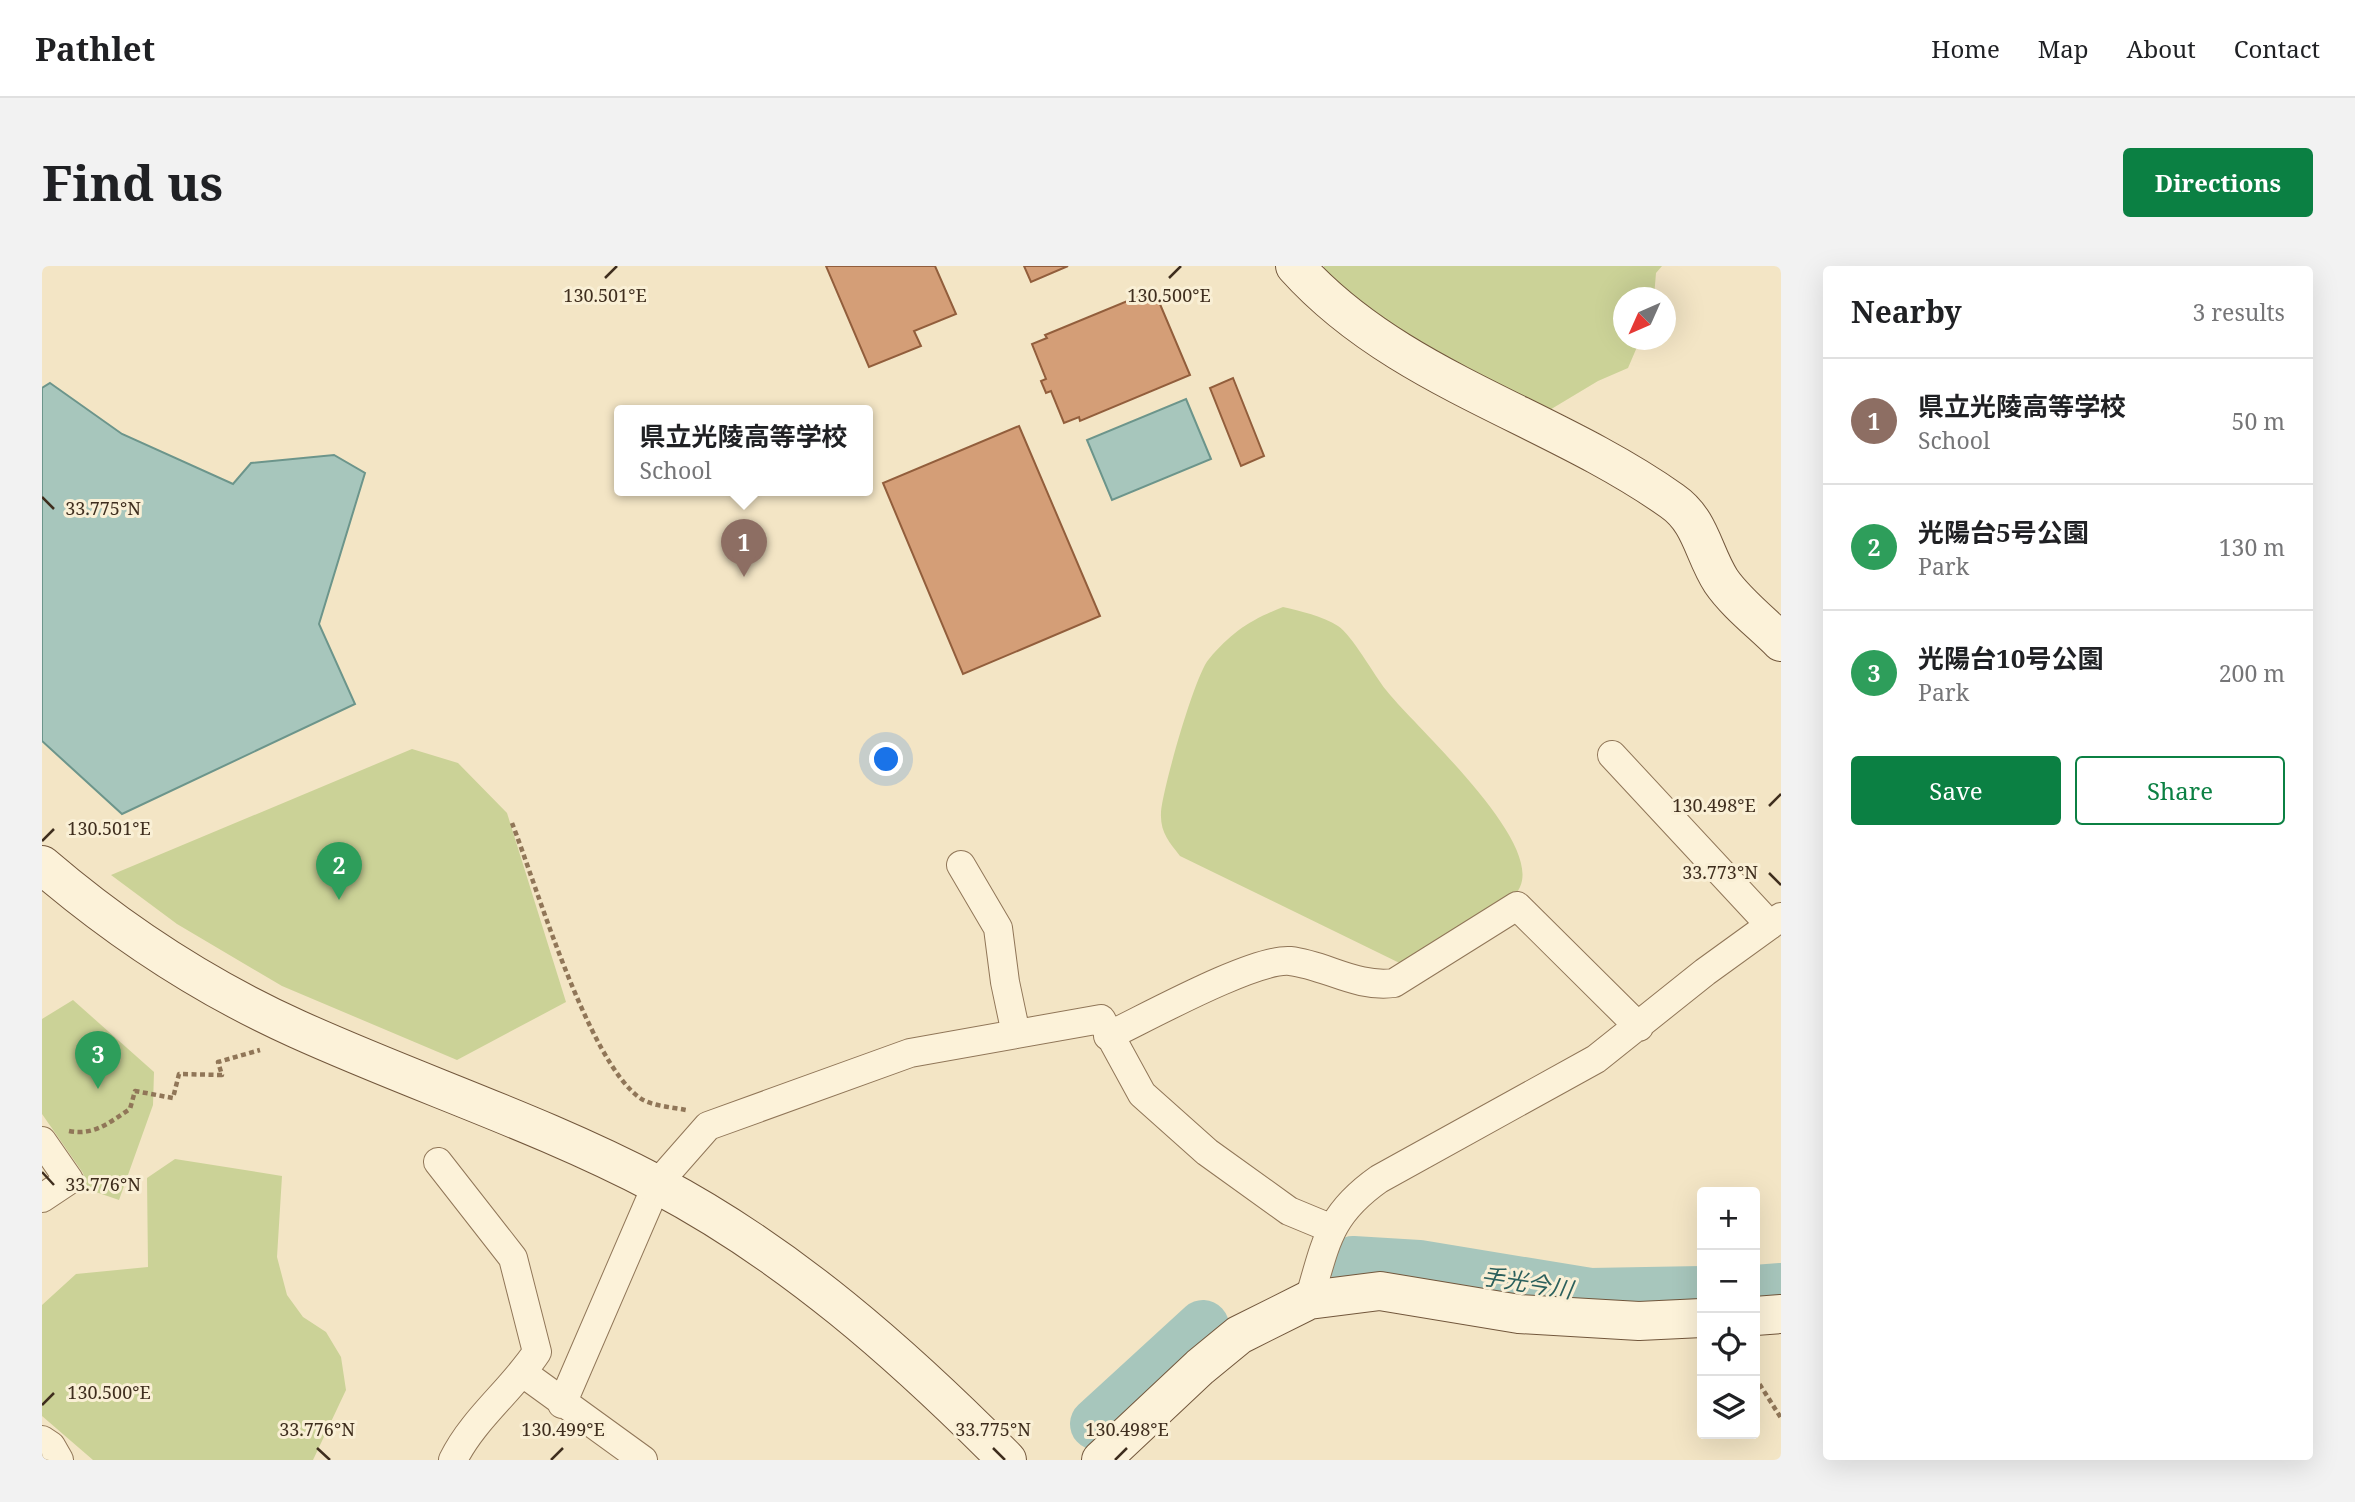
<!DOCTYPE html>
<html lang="en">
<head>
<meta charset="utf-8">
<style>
	body { margin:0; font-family:"Noto Serif","Noto Sans JP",serif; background:#f2f2f2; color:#202124 }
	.controls { position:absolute; right:21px; bottom:21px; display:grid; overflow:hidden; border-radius:7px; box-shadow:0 7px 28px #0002 }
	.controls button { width:63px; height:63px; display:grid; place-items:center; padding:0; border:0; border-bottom:2px solid #e0e0e0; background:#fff; color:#202124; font:35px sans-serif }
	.compass { position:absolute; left:1571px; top:21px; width:63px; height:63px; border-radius:50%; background:#fff; box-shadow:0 7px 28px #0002; rotate:225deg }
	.you { position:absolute; left:845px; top:494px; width:24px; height:24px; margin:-18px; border:5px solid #fff; border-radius:50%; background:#1a73e8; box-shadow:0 0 0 10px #1a73e833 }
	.badge { display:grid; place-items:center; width:46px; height:46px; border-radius:50%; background:#0b8043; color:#fff; font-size:23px; font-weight:700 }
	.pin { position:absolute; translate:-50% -58px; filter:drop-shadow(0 2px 4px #0008) }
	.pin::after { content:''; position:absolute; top:37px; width:24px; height:21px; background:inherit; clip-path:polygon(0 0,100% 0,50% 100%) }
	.popup { position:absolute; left:572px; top:139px; width:259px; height:91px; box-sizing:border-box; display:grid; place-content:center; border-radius:7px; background:#fff; filter:drop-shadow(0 2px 5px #0005); font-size:23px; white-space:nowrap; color:#757577 }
	.popup b { font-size:26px; color:#202124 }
	.popup::after { content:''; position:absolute; left:50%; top:100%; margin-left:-14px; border:14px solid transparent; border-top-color:#fff }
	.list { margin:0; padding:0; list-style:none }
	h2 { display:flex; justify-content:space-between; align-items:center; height:91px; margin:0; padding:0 28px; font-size:30px }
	h2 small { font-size:23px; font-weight:400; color:#757577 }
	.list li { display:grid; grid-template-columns:46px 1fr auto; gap:21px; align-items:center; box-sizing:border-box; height:126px; padding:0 28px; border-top:2px solid #e0e0e0 }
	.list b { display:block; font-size:26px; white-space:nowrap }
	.list p { margin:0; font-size:23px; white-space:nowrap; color:#757577 }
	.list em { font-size:23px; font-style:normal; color:#757577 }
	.actions { display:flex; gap:14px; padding:21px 28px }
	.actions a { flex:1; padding:16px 0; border:2px solid #0b8043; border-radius:7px; text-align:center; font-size:24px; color:#0b8043 }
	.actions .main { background:#0b8043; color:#fff }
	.icon { flex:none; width:38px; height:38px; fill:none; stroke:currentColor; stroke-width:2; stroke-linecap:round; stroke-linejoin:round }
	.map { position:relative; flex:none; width:1739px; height:1194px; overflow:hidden; border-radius:7px }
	header { display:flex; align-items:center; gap:42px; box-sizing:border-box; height:98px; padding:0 35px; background:#fff; border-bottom:2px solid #e0e0e0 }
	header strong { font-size:33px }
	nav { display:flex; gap:38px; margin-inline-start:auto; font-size:24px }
	.intro { display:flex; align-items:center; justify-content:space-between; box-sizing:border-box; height:168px; padding:0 42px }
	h1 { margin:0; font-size:49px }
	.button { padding:18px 32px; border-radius:7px; background:#0b8043; color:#fff; font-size:24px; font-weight:700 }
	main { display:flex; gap:42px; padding:0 42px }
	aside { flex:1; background:#fff; border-radius:7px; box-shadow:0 7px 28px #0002 }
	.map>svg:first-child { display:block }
	.green { fill:#cbd297 }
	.water { fill:#a7c6bc; stroke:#6c958b; stroke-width:2 }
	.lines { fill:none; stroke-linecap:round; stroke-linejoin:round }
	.river { stroke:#a7c6bc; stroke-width:52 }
	.building { fill:#d49e77; stroke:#925e3c; stroke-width:2 }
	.street-casing { stroke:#907658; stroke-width:30 }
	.secondary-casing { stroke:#72573c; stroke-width:40 }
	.path { stroke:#907658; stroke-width:4.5; stroke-dasharray:5 3.5; stroke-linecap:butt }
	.street { stroke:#fcf2d9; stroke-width:28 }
	.secondary { stroke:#fcf2d9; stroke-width:38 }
	.ticks { fill:none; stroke:#3f2e1e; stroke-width:2.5 }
	.labels { text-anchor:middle; stroke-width:6; stroke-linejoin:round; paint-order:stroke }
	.water-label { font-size:23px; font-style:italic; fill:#2c605c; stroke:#f9efd5 }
	.ticks-label { font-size:18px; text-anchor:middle; fill:#3f2e1e; stroke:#f9efd5; stroke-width:6; stroke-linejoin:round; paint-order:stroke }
</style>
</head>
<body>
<header>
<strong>Pathlet</strong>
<nav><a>Home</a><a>Map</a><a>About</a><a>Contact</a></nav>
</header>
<div class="intro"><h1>Find us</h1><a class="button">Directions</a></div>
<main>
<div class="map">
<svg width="1739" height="1194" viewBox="0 0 1739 1194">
	<rect width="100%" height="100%" fill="#f3e5c5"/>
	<path class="green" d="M 1282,0 L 1620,0 L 1614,7 L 1612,31 L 1582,32 L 1582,74 L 1598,74 L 1586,102 L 1556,115 L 1501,148 L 1340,54 L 1282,7 Z
		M 1241,341 C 1258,345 1281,350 1296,360 C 1310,369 1332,409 1344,424 C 1373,461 1500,573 1478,621 C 1466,647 1400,688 1376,706 L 1138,590 C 1127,576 1118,566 1119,547 C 1120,525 1153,408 1167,393 C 1190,366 1208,354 1241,341 Z
		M 370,483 L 416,497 L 465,547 L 524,736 L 415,794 L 240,720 L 135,658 L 69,609 Z
		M 31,734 L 112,806 L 111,839 L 77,934 L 45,923 L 41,907 L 0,848 L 0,753 Z
		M 133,893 L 240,910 L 235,991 L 245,1029 L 261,1051 L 284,1066 L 299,1091 L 304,1124 L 271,1194 L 51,1194 L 0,1150 L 0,1039 L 34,1008 L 106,1001 L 105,912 Z"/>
	<path class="water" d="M 8,117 L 80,168 L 191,218 L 209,197 L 292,189 L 323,207 L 277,358 L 313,438 L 80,548 L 0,475 L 0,122 Z
		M 1144,133 L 1169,193 L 1070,234 L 1045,174 Z"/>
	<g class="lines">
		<path class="river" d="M 1311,996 L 1377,1000 L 1548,1028 L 1660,1026
			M 1713,1025 L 1739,1023
			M 1054,1158 L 1161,1060"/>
	</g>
	<path class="building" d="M 784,0 L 893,0 L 914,48 L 872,65 L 879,80 L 827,101 Z
		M 982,0 L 1026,0 L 989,16 Z
		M 1112,24 L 1148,109 L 1038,155 L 1037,151 L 1022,157 L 1009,125 L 1004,127 L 999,115 L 1004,113 L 990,78 L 1005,72 L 1003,69 Z
		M 1191,112 L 1222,190 L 1199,200 L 1168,122 Z
		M 977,160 L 1058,350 L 921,408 L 841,217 Z"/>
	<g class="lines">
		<g class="street-casing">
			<path id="street" d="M 1570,489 L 1728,659
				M 919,599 L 956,662 L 963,716 L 974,768
				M 1066,770 C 1104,752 1212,692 1248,695 C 1284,699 1314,722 1352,717 L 1475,640 L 1597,761
				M 0,875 L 27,914 L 0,932
				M 396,896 L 471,992 L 495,1086 C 470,1124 431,1153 411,1194
				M 1267,1034 C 1284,977 1286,949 1337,913 L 1554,793 L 1663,706 L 1739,651
				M 481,1107 L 601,1194
				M 520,1138 L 615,918 L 666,860 L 868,787 L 1059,753 L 1100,828 L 1165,886 L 1247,945 L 1288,962
				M 0,1174 L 9,1180 L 17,1194"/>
		</g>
		<g class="secondary-casing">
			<path id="secondary" d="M 1253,0 C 1354,113 1509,149 1630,235 C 1659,255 1661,287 1679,315 C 1694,337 1720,357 1739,376
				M 0,599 C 77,665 162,721 255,763 C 374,817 498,857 614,918 C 747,988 860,1088 965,1194
				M 1713,1050 L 1739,1048
				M 1059,1194 L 1158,1101 L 1197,1069 L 1267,1034 L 1338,1025 L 1477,1048 L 1597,1055 L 1660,1052"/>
		</g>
		<path class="path" d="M 470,557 C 495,621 546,795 598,832 C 609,840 630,841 644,844
			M 27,865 C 52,870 68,856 88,843 L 93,825 L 131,832 L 137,808 L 180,809 L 176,796 L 218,784
			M 1713,1111 L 1739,1152"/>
		<use href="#street" class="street"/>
		<use href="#secondary" class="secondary"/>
	</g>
	<path class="ticks" d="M 563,12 L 575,0M 1127,12 L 1139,0M 0,231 L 12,243M 1727,540 L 1739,528M 0,575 L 12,563M 1727,607 L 1739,619M 0,906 L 12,919M 0,1139 L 12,1127M 275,1182 L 288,1194M 951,1182 L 963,1194M 509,1194 L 521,1182M 1073,1194 L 1085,1182"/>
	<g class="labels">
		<g class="water-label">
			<text transform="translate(1485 1017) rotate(9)" y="8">手光今川</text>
		</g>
	</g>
	<g class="ticks-label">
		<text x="563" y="36">130.501°E</text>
		<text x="1127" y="36">130.500°E</text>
		<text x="61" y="249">33.775°N</text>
		<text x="1672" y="546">130.498°E</text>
		<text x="67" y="569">130.501°E</text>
		<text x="1678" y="613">33.773°N</text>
		<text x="61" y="925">33.776°N</text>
		<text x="67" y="1133">130.500°E</text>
		<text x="521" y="1170">130.499°E</text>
		<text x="275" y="1170">33.776°N</text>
		<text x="951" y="1170">33.775°N</text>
		<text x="1085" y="1170">130.498°E</text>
	</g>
</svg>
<div class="controls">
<button>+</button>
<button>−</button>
<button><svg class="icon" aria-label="locate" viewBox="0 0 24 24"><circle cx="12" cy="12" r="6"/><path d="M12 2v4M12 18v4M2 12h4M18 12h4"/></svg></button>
<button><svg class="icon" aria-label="layers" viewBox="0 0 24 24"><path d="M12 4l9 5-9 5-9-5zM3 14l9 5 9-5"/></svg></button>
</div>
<svg class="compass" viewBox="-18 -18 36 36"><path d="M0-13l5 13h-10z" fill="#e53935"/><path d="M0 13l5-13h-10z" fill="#757577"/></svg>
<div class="you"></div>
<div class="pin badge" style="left:702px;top:311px;background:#8d6e63">1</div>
<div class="popup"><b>県立光陵高等学校</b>School</div>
<div class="pin badge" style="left:297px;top:634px;background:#2e9e5b">2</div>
<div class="pin badge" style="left:56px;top:823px;background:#2e9e5b">3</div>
</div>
<aside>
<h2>Nearby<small>3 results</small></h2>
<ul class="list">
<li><span class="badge" style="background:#8d6e63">1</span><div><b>県立光陵高等学校</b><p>School</p></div><em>50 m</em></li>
<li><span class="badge" style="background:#2e9e5b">2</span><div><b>光陽台5号公園</b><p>Park</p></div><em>130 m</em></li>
<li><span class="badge" style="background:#2e9e5b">3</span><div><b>光陽台10号公園</b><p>Park</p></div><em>200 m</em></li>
</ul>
<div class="actions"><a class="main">Save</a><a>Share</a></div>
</aside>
</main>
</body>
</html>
